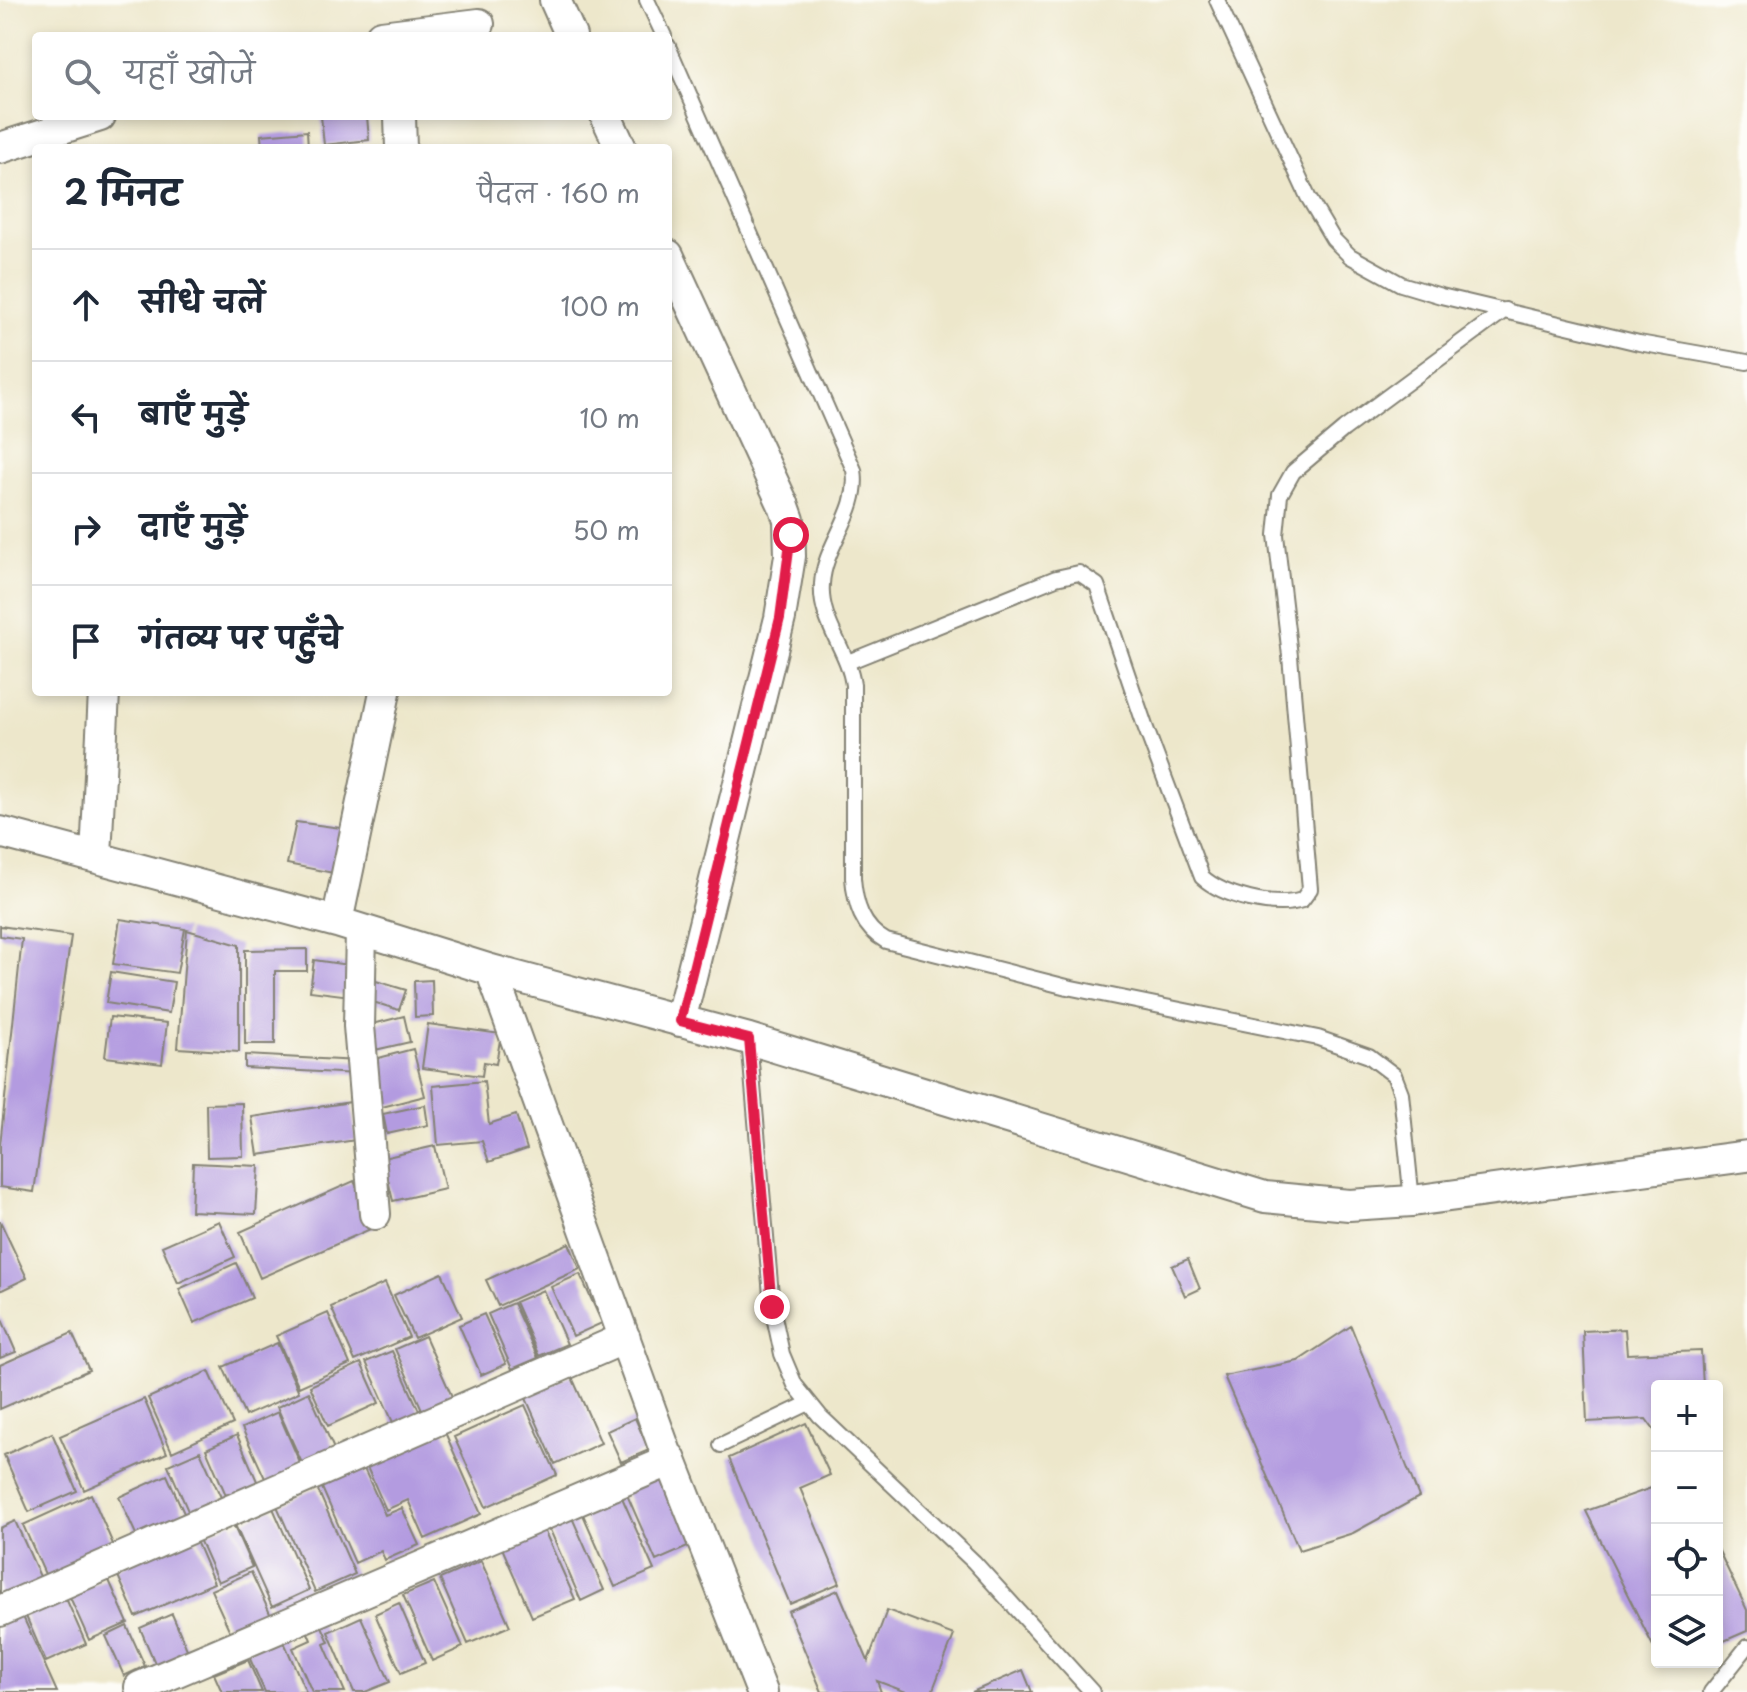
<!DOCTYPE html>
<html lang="hi">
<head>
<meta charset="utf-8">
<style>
	body { margin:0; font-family:"Playpen Sans","Playpen Sans Deva",sans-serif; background:#f6f6f7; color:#1f2937 }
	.controls { position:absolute; right:24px; bottom:24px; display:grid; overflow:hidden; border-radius:8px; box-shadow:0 4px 12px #0003 }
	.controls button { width:72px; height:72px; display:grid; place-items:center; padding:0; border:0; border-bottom:2px solid #e0e1e3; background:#fff; color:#1f2937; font:40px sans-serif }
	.stop { position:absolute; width:24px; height:24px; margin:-18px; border:6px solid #e11d48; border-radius:50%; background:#fff }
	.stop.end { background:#e11d48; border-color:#fff; box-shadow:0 2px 8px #0008 }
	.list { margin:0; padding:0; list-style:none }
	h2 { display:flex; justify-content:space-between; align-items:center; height:104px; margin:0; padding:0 32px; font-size:34px }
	h2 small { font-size:26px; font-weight:400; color:#747a83 }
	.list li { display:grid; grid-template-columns:52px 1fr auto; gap:24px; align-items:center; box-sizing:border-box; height:112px; padding:0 32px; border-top:2px solid #e0e1e3 }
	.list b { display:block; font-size:30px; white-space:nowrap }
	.list em { font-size:26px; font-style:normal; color:#747a83 }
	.icon { flex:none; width:44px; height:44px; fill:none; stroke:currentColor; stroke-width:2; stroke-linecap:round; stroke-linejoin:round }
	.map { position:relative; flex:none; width:1747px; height:1692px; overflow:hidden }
	.search { position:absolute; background:#fff; box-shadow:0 4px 12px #0003; left:32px; top:32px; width:640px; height:88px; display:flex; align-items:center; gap:20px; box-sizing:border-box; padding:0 28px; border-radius:8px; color:#747a83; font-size:30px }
	.panel { position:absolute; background:#fff; box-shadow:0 4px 12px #0003; left:32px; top:144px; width:640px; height:552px; border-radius:8px }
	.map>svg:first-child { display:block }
	.building { fill:#b39be0 }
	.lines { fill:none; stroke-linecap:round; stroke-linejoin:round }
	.service-casing { stroke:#848274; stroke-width:18 }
	.minor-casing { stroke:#848274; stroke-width:34 }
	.service { stroke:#fff; stroke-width:14 }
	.minor { stroke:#fff; stroke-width:30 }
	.route { stroke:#e11d48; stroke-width:10 }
</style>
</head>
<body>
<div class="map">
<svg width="1747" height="1692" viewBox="0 0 1747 1692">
	<rect width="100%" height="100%" fill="#fdfcf7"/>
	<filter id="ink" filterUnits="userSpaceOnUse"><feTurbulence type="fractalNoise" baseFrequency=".0125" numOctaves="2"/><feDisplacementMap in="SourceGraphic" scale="16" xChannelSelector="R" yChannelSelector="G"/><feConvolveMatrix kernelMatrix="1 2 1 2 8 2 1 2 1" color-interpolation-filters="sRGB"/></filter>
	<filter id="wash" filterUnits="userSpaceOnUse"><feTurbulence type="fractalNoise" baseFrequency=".006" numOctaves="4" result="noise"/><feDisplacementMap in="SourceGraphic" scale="32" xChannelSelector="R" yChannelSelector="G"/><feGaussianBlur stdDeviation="1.8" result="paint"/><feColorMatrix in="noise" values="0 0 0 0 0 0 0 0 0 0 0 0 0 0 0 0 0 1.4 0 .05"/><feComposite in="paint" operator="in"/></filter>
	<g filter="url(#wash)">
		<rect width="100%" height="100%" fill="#ede7cb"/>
		<g id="blocks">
			<path class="building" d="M 321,116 L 367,116 L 369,140 L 324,145 Z
				M 307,131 L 308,148 L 262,148 L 261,135 Z
				M 296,822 L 356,830 L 333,873 L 287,864 Z
				M 120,919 L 185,929 L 177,973 L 113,964 Z
				M 0,926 L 71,936 L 34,1192 L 0,1187 L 0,1145 L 22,939 L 0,936 Z
				M 187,930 L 239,945 L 239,1052 L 178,1048 Z
				M 307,949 L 307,971 L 275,971 L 275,1044 L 245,1044 L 245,950 Z
				M 314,960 L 355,966 L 350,996 L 310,991 Z
				M 111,972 L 174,982 L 169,1013 L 106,1003 Z
				M 366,978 L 406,990 L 399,1010 L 360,998 Z
				M 432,980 L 433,1016 L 415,1017 L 414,981 Z
				M 404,1016 L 410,1042 L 375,1050 L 369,1025 Z
				M 110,1017 L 167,1023 L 162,1064 L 105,1057 Z
				M 428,1024 L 501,1034 L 496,1064 L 484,1062 L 482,1076 L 422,1068 Z
				M 413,1049 L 425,1096 L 382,1107 L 371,1060 Z
				M 245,1055 L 358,1061 L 357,1074 L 245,1068 Z
				M 484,1081 L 489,1124 L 516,1115 L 527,1149 L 489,1162 L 482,1141 L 438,1145 L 433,1086 Z
				M 351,1102 L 356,1140 L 258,1155 L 252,1117 Z
				M 242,1103 L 243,1156 L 207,1157 L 206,1104 Z
				M 425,1105 L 428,1125 L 387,1134 L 383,1114 Z
				M 435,1146 L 445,1189 L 393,1201 L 383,1158 Z
				M 193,1163 L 259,1166 L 256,1214 L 191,1211 Z
				M 354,1181 L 375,1227 L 260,1278 L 240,1232 Z
				M 0,1221 L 27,1278 L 0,1291 Z
				M 219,1221 L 235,1257 L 178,1283 L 162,1246 Z
				M 569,1243 L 580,1269 L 498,1306 L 486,1280 Z
				M 1188,1259 L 1200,1289 L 1185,1296 L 1172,1266 Z
				M 236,1263 L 252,1298 L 194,1323 L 179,1289 Z
				M 442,1273 L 462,1317 L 414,1338 L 394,1295 Z
				M 580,1274 L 602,1323 L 573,1336 L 551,1287 Z
				M 385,1283 L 409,1337 L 355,1361 L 331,1307 Z
				M 543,1290 L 567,1344 L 539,1356 L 515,1302 Z
				M 513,1303 L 538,1358 L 512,1369 L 488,1314 Z
				M 328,1313 L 350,1364 L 299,1387 L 276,1336 Z
				M 484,1314 L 506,1364 L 481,1375 L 459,1325 Z
				M 0,1315 L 16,1352 L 0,1358 Z
				M 1351,1326 L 1419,1497 L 1353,1533 L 1299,1550 L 1224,1376 L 1298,1361 Z
				M 1625,1329 L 1627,1354 L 1701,1351 L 1703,1386 L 1657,1386 L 1657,1434 L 1646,1419 L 1587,1422 L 1583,1331 Z
				M 72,1333 L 89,1370 L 0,1409 L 0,1365 Z
				M 425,1336 L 454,1401 L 424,1414 L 395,1349 Z
				M 277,1343 L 299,1392 L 245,1416 L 223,1367 Z
				M 392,1351 L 421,1415 L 395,1427 L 366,1362 Z
				M 361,1363 L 379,1403 L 328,1426 L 310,1386 Z
				M 209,1371 L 233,1424 L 172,1452 L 148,1398 Z
				M 571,1375 L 601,1443 L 555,1464 L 525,1396 Z
				M 309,1392 L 337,1456 L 305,1470 L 277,1407 Z
				M 144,1399 L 167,1453 L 84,1490 L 60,1436 Z
				M 525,1405 L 557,1475 L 486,1507 L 454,1437 Z
				M 278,1412 L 303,1470 L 268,1485 L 242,1428 Z
				M 635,1418 L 649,1450 L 621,1462 L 607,1431 Z
				M 806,1423 L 830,1475 L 800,1488 L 840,1583 L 790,1604 L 729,1458 Z
				M 444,1430 L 481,1514 L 425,1539 L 408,1500 L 386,1510 L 366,1465 Z
				M 52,1433 L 77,1491 L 29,1512 L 4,1455 Z
				M 237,1435 L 260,1488 L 229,1502 L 206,1449 Z
				M 200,1451 L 224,1504 L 191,1518 L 168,1465 Z
				M 361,1462 L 385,1515 L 402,1508 L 419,1545 L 385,1560 L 381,1551 L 355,1563 L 319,1481 Z
				M 667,1469 L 699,1542 L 656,1561 L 624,1488 Z
				M 167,1475 L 187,1520 L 139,1541 L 119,1497 Z
				M 1657,1486 L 1657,1654 L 1586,1511 Z
				M 317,1488 L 355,1574 L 315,1592 L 277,1506 Z
				M 620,1493 L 654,1570 L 615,1587 L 581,1510 Z
				M 91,1494 L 116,1551 L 48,1581 L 23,1525 Z
				M 273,1508 L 309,1590 L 272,1607 L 235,1525 Z
				M 570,1513 L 604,1590 L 581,1601 L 547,1523 Z
				M 15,1521 L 42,1581 L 0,1600 L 0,1528 Z
				M 232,1522 L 252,1567 L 218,1582 L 198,1537 Z
				M 541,1523 L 575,1599 L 532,1617 L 499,1541 Z
				M 193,1534 L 214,1583 L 136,1617 L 115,1569 Z
				M 1717,1547 L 1747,1610 L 1747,1631 L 1717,1644 Z
				M 481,1561 L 510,1626 L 468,1644 L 440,1579 Z
				M 251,1572 L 272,1618 L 232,1636 L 211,1590 Z
				M 108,1578 L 128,1623 L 89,1640 L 69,1595 Z
				M 434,1582 L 463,1647 L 432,1661 L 403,1595 Z
				M 838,1590 L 868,1661 L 887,1610 L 954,1635 L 932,1692 L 906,1692 L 877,1681 L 881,1692 L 822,1692 L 788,1611 Z
				M 65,1596 L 86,1644 L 46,1662 L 25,1614 Z
				M 399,1603 L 425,1663 L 401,1673 L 375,1614 Z
				M 20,1610 L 57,1692 L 0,1692 L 0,1619 Z
				M 172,1614 L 189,1654 L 157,1668 L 140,1628 Z
				M 317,1615 L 329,1642 L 324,1644 L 345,1692 L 312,1692 L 293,1648 L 311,1640 L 303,1621 Z
				M 361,1617 L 390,1682 L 365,1692 L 354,1692 L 328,1632 Z
				M 127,1626 L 145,1666 L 124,1676 L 106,1636 Z
				M 281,1635 L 306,1692 L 265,1692 L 246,1650 Z
				M 248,1660 L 262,1692 L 222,1692 L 214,1674 Z
				M 1023,1670 L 1032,1692 L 972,1692 Z"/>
		</g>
	</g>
	<g filter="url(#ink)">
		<use href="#blocks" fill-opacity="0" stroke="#848274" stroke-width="2"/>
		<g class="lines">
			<g class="service-casing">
				<path id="service" d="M 647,0 L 664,36
					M 1217,0 L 1308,197 L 1333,239 L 1350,256 L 1401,284 L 1441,296 L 1639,343 L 1747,362
					M 668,46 L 854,470 C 861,512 824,544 822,584 C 819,622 848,649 853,685 L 853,878 C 855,904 862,928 886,941 L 1067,987 L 1318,1038 L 1369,1056 L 1394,1075 L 1401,1093 L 1412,1201
					M 848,662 L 1056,578 L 1079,573 L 1097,585 L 1145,726 L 1202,877 C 1223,896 1274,909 1302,900 L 1310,889 L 1290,656 L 1276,535 L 1280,495 L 1293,472 L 1344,429 L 1505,310
					M 749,1039 L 772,1307 L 782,1354 L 795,1385 L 820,1416 L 974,1562 L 1092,1692
					M 721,1445 L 807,1404
					M 1711,1692 L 1747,1647"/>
			</g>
			<g class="minor-casing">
				<path id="minor" d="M 555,0 L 571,36
					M 381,36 L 479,24
					M 400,116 L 401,148
					M 606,116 L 621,148
					M 0,148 L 100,116
					M 668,255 L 784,506 L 789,520 L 790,556 L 780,618 L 680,1021
					M 0,832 L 337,922 L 491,970 L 749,1039 L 1265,1197 L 1349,1205 L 1412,1201 L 1747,1156
					M 96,857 L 104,692
					M 337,922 L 385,692
					M 361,931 L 359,1026 L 375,1214
					M 670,1458 L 762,1692
					M 0,1611 L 625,1338
					M 140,1687 L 669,1461 L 491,970"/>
			</g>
			<use href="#service" class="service"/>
			<use href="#minor" class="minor"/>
		</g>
	</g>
	<g class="lines" filter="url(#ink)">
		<path class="route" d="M 772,1307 L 749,1039 L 680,1021 L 780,618 L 791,535"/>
	</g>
</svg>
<div class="controls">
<button>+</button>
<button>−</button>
<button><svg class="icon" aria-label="locate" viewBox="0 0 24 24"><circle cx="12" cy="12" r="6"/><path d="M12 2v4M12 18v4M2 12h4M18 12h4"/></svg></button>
<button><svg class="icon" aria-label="layers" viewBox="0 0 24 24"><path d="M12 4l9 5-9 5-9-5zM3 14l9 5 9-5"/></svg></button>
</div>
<div class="stop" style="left:791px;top:535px"></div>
<div class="stop end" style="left:772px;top:1307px"></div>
<div class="search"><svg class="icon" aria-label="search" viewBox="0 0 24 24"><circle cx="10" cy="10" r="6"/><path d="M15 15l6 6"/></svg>यहाँ खोजें</div>
<section class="panel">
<h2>2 मिनट<small>पैदल · 160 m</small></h2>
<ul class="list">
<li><svg class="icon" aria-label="ahead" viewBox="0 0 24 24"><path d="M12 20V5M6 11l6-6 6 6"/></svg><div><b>सीधे चलें</b></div><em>100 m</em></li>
<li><svg class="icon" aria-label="left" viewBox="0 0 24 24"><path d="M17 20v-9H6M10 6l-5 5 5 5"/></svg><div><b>बाएँ मुड़ें</b></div><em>10 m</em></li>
<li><svg class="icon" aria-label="right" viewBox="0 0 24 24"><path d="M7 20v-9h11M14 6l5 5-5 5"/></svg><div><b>दाएँ मुड़ें</b></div><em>50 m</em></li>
<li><svg class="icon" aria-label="arrive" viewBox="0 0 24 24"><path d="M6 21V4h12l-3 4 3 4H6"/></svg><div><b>गंतव्य पर पहुँचे</b></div></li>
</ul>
</section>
</div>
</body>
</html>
